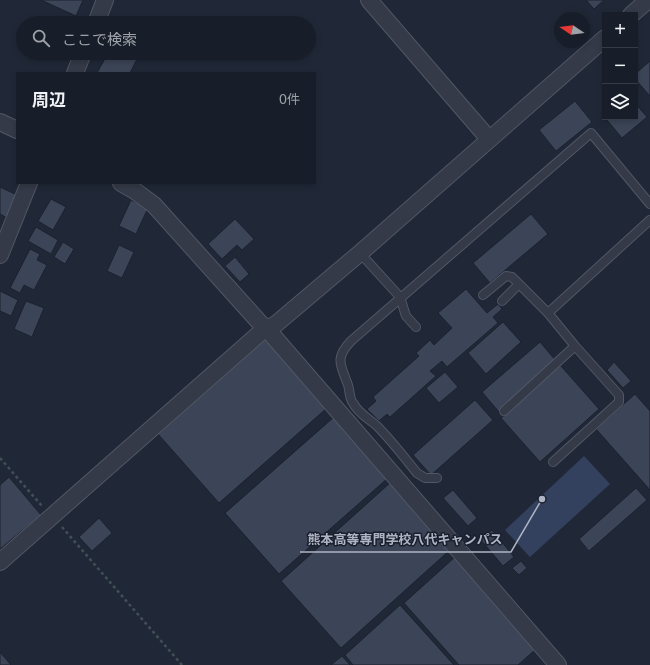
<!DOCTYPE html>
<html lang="ja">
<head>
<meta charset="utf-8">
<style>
	body { margin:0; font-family:"Public Sans","Noto Sans JP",sans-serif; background:#252b35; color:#f1f3f6 }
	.controls { position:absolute; right:12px; top:12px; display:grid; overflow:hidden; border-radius:0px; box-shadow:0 2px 6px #0003 }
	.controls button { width:36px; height:36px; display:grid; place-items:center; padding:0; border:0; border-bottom:1px solid #363c46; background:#181e29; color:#f1f3f6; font:20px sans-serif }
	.compass { position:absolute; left:554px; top:12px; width:36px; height:36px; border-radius:50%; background:#181e29; box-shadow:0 2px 6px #0003; rotate:283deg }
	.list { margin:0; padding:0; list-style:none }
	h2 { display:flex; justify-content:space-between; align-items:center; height:52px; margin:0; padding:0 16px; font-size:17px }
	h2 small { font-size:13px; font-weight:400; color:#9fa2a8 }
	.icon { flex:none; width:22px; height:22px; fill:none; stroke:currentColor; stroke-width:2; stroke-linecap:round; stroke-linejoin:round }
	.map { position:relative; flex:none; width:650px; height:665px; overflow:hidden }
	.search { position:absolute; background:#181e29; box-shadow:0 2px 6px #0003; left:16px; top:16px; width:300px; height:44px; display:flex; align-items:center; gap:10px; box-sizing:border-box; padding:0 14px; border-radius:22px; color:#9fa2a8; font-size:15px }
	.panel { position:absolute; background:#181e29; box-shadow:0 2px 6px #0003; left:16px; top:72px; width:300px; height:112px; border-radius:0px }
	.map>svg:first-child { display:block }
	.water { fill:#34415e }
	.building { fill:#3c4557; stroke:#1b212e }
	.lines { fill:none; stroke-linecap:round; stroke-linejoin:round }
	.service-casing { stroke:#515765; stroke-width:10 }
	.minor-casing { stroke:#515765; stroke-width:18 }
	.path { stroke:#405055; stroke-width:2.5; stroke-dasharray:3 3; stroke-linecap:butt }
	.service { stroke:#343a47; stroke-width:8 }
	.minor { stroke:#343a47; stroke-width:16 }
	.leader { fill:none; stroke:#aeb4c4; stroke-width:1.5 }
	.callout-dot { fill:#aeb4c4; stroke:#191f2c; stroke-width:1.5 }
	.callout-label { font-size:13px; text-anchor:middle; font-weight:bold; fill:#aeb4c4; stroke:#191f2c; stroke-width:3; stroke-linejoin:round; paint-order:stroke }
</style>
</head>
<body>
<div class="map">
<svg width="650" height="665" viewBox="0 0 650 665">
	<rect width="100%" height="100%" fill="#202837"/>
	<path class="water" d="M 584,456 L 610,484 L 530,557 L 505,530 Z"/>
	<path class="building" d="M 41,0 L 83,0 L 76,16 Z
		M 586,0 L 604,0 L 594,9 Z
		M 108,53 L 129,53 L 138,57 L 130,73 L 97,73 Z
		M 650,61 L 650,96 L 635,79 L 635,74 Z
		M 575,101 L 592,122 L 556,151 L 539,130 Z
		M 635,103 L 647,117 L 622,138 L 602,114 L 605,111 L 605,117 L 635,117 Z
		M 0,187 L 17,195 L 7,218 L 0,214 Z
		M 51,199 L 66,207 L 53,230 L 38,221 Z
		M 131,200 L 148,208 L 136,234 L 119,226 Z
		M 531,214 L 548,234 L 490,283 L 473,263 Z
		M 235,219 L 254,239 L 242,250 L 237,245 L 222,259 L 208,244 Z
		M 36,227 L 58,240 L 51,254 L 28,241 Z
		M 63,242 L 74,249 L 65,264 L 54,257 Z
		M 119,245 L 134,252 L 122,278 L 107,271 Z
		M 30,249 L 40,254 L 37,260 L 47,265 L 34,290 L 24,285 L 20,293 L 10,288 Z
		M 235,257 L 249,274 L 240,282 L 225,266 Z
		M 466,289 L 487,313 L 498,304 L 502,309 L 493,317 L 498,323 L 447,367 L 442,361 L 430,371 L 436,376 L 390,417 L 387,414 L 379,421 L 367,409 L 376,401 L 373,397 L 419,356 L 416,353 L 430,340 L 434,345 L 452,328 L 438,313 Z
		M 0,291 L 18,300 L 11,316 L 0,311 Z
		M 26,301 L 44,308 L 32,337 L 14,329 Z
		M 503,322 L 521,342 L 486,374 L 468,353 Z
		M 265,338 L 327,408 L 219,503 L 158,434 Z
		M 540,342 L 557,362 L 499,412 L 482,392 Z
		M 614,362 L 631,381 L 623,388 L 607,370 Z
		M 560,365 L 599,409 L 540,462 L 501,418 Z
		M 445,372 L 458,387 L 439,403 L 426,388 Z
		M 635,394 L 650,411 L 650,490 L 596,429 Z
		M 475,400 L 493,420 L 431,475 L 413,455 Z
		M 334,417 L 388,478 L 279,574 L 225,513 Z
		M 9,477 L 41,515 L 0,549 L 0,485 Z
		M 391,482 L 451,549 L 341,648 L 281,581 Z
		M 636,488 L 647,500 L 589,551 L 579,539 Z
		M 453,490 L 477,518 L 468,526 L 443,498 Z
		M 99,518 L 112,533 L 92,551 L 79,537 Z
		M 492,530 L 514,557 L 503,566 L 480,539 Z
		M 455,557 L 536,649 L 518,665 L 459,665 L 404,603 Z
		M 521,561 L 527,568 L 519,575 L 512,568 Z
		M 400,605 L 454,665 L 353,665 L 345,655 Z
		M 0,652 L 11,665 L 0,665 Z
		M 342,656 L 350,665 L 331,665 Z"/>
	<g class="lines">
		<g class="service-casing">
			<path id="service" d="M 360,253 L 400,297 L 406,316 L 416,327
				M 483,295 L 506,276 L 512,277 L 548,313 L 575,346 L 619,395 L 619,402 L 553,462
				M 502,301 L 519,284
				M 548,313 L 650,220
				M 504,411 L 575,346
				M 437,478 L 425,478 L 417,473 C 404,457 391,440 377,426 C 368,418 359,414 353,403 C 349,398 350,391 348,385 C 341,365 334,359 351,341 L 591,133 L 650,204"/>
		</g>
		<g class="minor-casing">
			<path id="minor" d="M 369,0 L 489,139
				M 631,15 L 648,0
				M 96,23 L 105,0
				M 75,73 L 83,53
				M 0,122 L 17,130
				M 121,183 L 135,191 L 154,205 L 260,323 L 267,329 L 558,665
				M 0,255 L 29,183
				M 0,562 L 260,333 L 276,324 L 360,253 L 605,38"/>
		</g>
		<path class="path" d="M 0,458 L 42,506
			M 62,527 L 182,665"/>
		<use href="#service" class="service"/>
		<use href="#minor" class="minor"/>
	</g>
	<path class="leader" d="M542 499L511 552H300"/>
	<circle class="callout-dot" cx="542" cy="499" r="4"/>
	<g class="callout-label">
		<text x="405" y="544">熊本高等専門学校八代キャンパス</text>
	</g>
</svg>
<div class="controls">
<button>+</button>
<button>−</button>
<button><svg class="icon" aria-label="layers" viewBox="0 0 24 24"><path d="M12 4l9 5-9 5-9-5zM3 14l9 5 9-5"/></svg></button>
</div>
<svg class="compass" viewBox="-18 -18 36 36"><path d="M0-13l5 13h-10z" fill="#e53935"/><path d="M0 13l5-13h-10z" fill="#9fa2a8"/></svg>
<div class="search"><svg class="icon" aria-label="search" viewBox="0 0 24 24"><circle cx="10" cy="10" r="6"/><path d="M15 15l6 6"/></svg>ここで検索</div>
<section class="panel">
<h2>周辺<small>0件</small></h2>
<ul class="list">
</ul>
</section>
</div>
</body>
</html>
